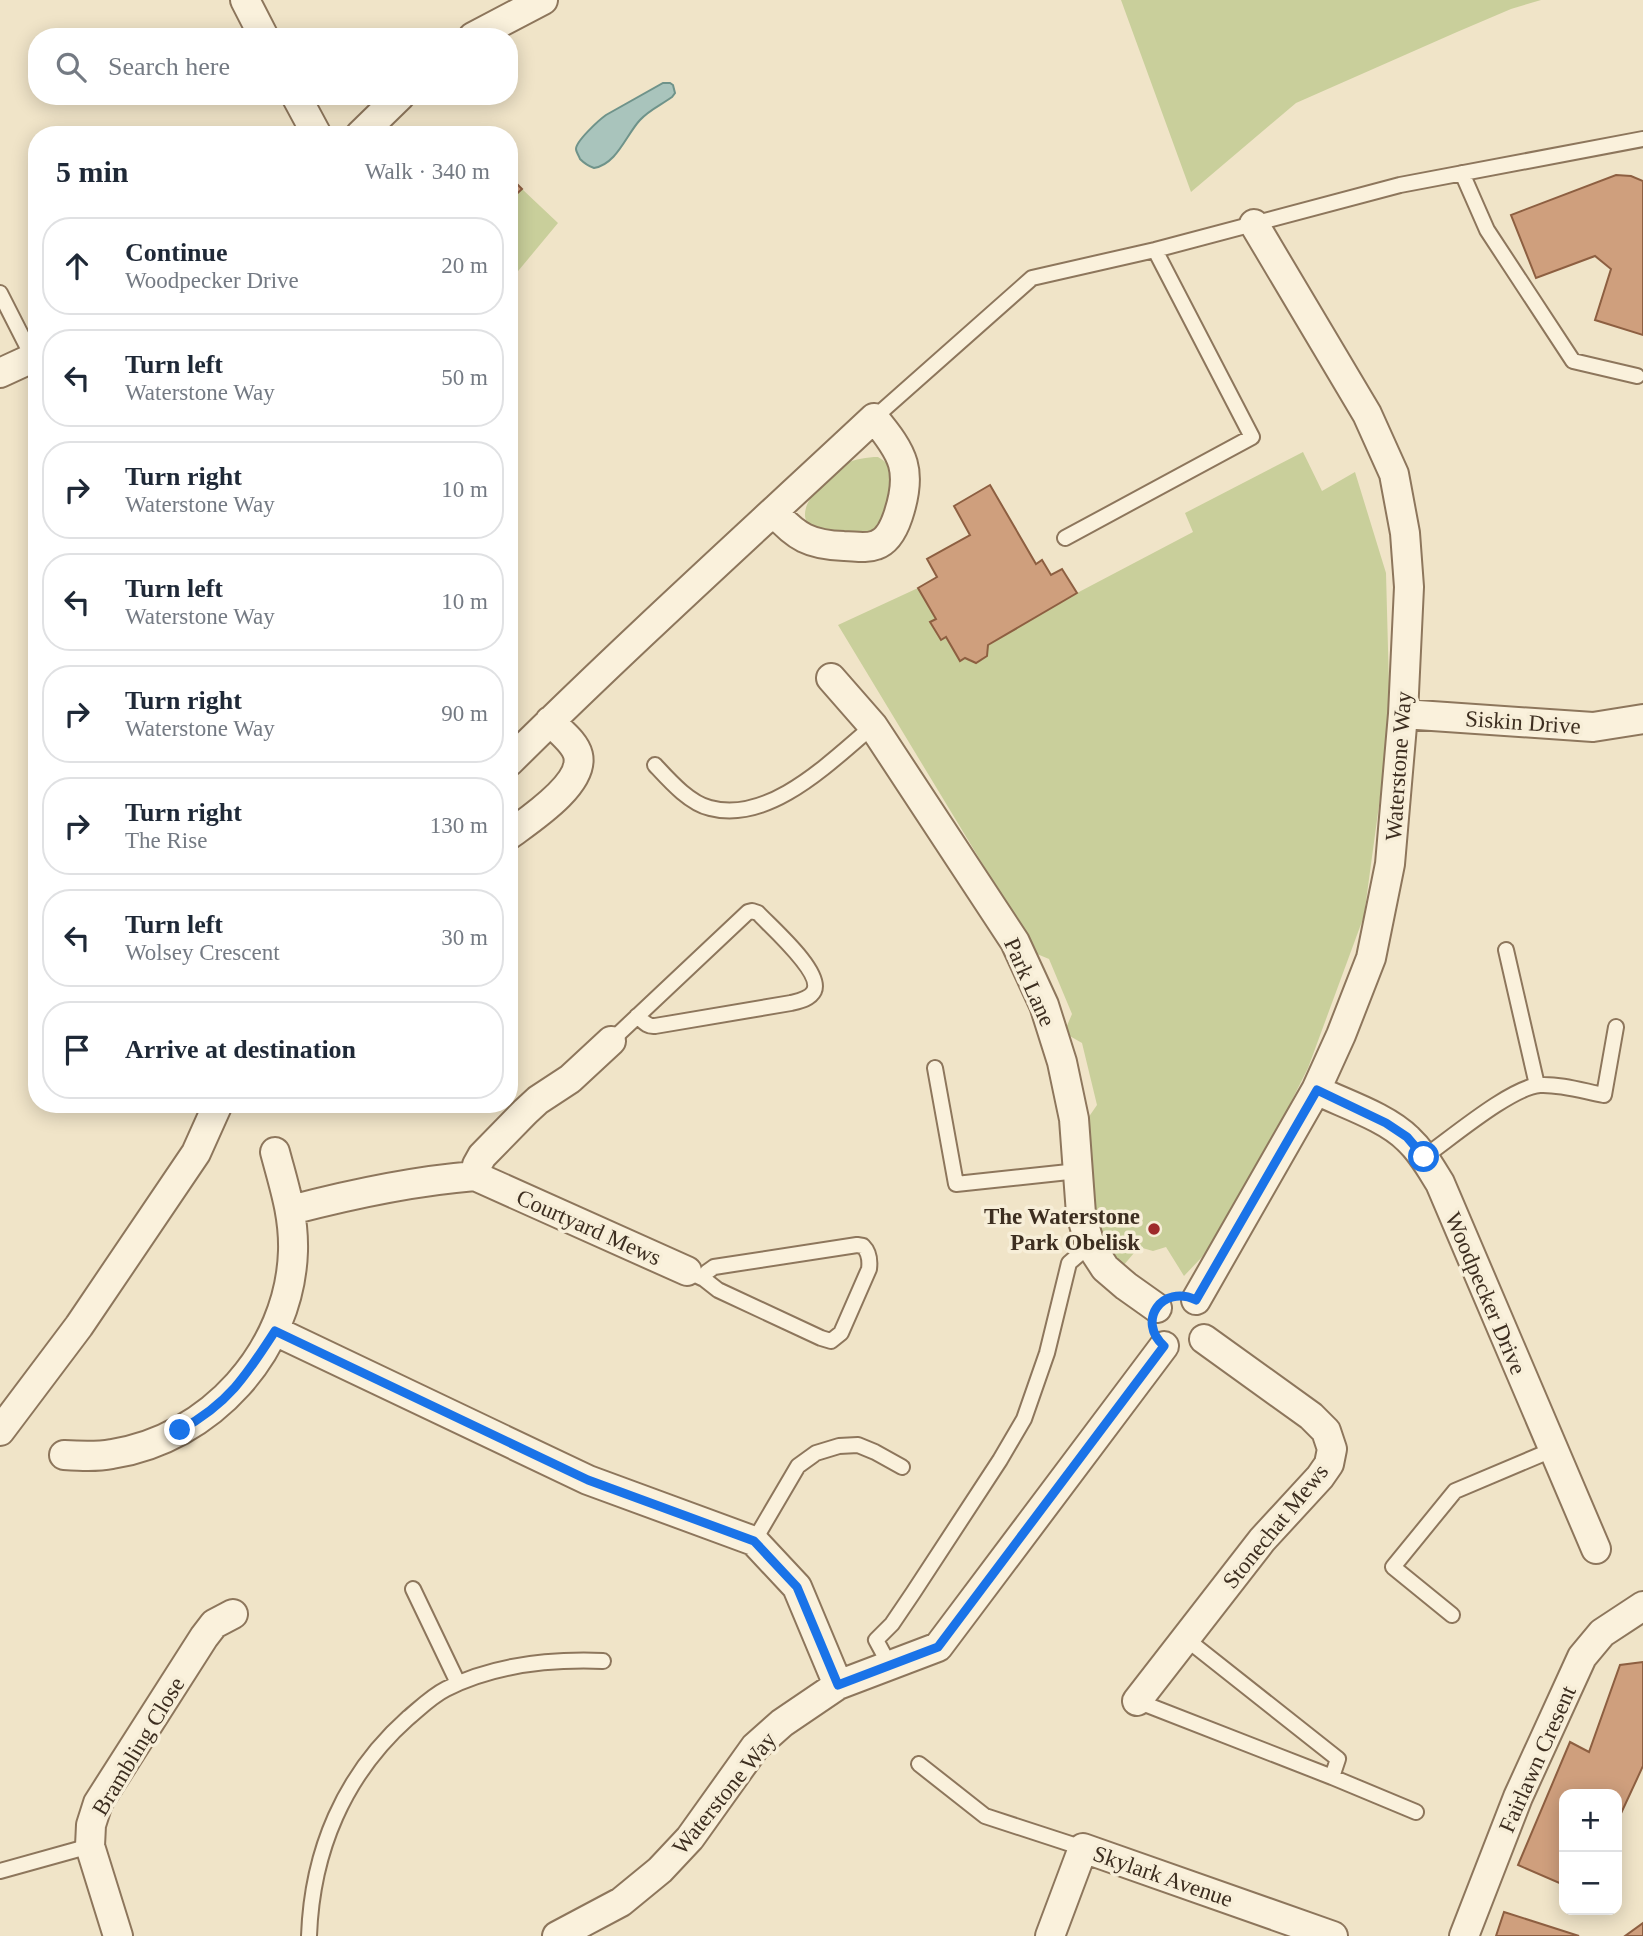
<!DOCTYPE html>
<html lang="en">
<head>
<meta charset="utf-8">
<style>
	body { margin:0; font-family:Georgia,serif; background:#f2f2f3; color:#1f2937 }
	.controls { position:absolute; right:21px; bottom:21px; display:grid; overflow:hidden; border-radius:14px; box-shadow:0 4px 18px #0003 }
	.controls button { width:63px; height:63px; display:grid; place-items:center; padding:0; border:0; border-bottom:2px solid #e0e1e3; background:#fff; color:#1f2937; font:35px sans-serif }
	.stop { position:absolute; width:21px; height:21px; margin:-16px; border:5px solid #1a73e8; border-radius:50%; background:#fff }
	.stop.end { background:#1a73e8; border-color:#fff; box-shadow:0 2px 7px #0008 }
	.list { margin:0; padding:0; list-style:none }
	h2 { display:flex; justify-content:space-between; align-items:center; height:91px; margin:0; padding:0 28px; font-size:30px }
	h2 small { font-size:23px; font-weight:400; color:#747a83 }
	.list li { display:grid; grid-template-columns:46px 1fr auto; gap:21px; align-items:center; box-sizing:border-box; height:98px; margin:0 14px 14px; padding:0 14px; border:2px solid #e0e1e3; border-radius:28px }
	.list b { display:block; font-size:26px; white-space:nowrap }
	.list p { margin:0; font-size:23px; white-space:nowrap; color:#747a83 }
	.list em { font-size:23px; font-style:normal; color:#747a83 }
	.icon { flex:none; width:38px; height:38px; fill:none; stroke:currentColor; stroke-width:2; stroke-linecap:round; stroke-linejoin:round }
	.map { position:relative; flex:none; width:1643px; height:1936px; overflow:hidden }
	.search { position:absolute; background:#fff; box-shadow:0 4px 18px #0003; left:28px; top:28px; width:490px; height:77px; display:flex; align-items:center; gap:18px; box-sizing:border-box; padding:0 24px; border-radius:28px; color:#747a83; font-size:26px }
	.panel { position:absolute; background:#fff; box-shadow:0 4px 18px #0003; left:28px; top:126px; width:490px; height:987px; border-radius:28px }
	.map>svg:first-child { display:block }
	.green { fill:#c9cf9b }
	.water { fill:#a9c4bc; stroke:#6f938a; stroke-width:2 }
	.building { fill:#cf9f7d; stroke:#8d5f41; stroke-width:2 }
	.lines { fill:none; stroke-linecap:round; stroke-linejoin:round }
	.service-casing { stroke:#8d765c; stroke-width:18 }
	.minor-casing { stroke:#8d765c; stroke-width:32 }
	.service { stroke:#faf1dc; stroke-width:14 }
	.minor { stroke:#faf1dc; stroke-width:28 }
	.route { stroke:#1a73e8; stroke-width:9 }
	.poi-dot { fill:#9e2a2b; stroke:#f7eed8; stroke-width:2.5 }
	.labels { text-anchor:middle; stroke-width:7; stroke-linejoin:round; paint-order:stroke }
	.street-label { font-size:23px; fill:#3d2e20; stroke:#f7eed8 }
	.poi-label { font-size:23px; font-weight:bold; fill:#3d2e20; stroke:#f7eed8; text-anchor:end }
</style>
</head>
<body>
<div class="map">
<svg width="1643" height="1936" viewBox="0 0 1643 1936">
	<rect width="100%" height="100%" fill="#f0e4c8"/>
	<path class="green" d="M 1121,0 L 1541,0 L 1511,9 L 1457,32 L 1296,103 L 1191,192 Z
		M 522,189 L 558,223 L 509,282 L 509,201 Z
		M 1303,452 L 1322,491 L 1355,472 L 1386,573 L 1390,724 L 1364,916 L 1308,1068 L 1264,1156 L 1222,1228 L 1202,1257 L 1184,1276 L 1166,1247 L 1153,1251 L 1139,1247 L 1123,1266 L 1112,1257 L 1103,1245 L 1093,1210 L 1086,1121 L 1097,1105 L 1082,1043 L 1068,1035 L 1066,1028 L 1072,1014 L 1049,959 L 1037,954 L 838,625 L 918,588 L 936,619 L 930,623 L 941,640 L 946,637 L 965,658 L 976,663 L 987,656 L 988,645 L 1077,593 L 1193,532 L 1185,513 Z
		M 878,457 C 908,474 891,500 882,525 C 867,534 851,537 834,533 C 828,532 818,532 813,528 C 787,512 831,472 845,464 C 855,459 867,457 878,457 Z"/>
	<path class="water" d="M 663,83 L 670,83 L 673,85 L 675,93 L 672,97 C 661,105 649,110 640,120 C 626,135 617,164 594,168 C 588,166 585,164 580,159 C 579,156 576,152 576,149 C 576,141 599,120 606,115 Z"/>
	<path class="building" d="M 1616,175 L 1631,176 L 1643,181 L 1643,335 L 1595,320 L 1611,269 L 1595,256 L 1536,278 L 1511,215 Z
		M 509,176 L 522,189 L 509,201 Z
		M 990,485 L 1036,564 L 1042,560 L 1051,575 L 1062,569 L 1077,593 L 988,645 L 987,656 L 976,663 L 965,658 L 960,661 L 946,637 L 941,640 L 930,622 L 936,619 L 918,588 L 937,577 L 927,559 L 970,535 L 954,506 Z
		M 1643,1662 L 1643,1766 L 1617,1822 L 1617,1794 L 1564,1794 L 1564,1885 L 1518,1865 L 1570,1742 L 1589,1752 L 1620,1665 Z
		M 1504,1912 L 1579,1936 L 1496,1936 Z
		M 1643,1923 L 1643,1936 L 1625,1936 Z"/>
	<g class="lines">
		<g class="service-casing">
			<path id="service" d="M 1462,173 L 1487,230 L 1573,361 L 1637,376
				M 0,293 L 33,358
				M 874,418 L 1032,278 L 1155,250 L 1400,185 L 1643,139
				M 1065,538 L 1252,437 L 1155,250
				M 655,765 C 669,780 689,803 710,808 C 770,824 831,761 873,726
				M 1506,950 L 1537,1085
				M 611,1041 L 748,912 L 752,911 L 758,913 C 771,927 823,972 814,991 C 810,999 799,1001 791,1003 L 655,1026 C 647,1027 643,1021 637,1016
				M 935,1068 L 956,1184 L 1078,1171
				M 1424,1157 C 1450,1139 1511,1087 1540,1085 C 1561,1084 1583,1091 1604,1095 L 1616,1027
				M 687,1271 L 704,1279 L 718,1290 L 821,1338 L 831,1341 L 841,1333 L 869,1269 C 870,1261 869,1252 863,1246 L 857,1245 L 714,1267 L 707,1272 L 704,1279
				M 754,1541 L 798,1466 L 816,1453 L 839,1446 L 858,1445 L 875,1452 L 902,1467
				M 413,1589 L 458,1683
				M 1452,1615 L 1393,1567 L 1455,1491 L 1552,1450
				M 1185,1638 L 1338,1759 L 1332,1777 L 1416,1812
				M 890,1666 L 876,1640 L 892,1624 L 913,1593 L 1000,1460 L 1024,1419 L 1047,1353 L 1069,1263 L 1090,1245
				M 1137,1701 L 1332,1777
				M 919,1764 L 985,1816 L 1083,1848
				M 0,1871 L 90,1846
				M 309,1936 C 312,1851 344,1775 408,1718 C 420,1708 432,1696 446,1689 C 493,1665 551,1659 603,1661"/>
		</g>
		<g class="minor-casing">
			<path id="minor" d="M 245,0 L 264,37
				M 473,37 L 543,0
				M 296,96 L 317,135
				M 360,135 L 400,96
				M 0,373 L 37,356
				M 831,678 L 873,726 L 1015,942 L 1044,1005 L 1062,1062 L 1074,1119 L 1081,1214 L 1090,1245 L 1105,1268 L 1126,1286 L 1157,1308
				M 1403,714 L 1593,727 L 1643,719
				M 509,762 C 628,644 752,532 874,418 C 904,454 913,471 898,516 C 894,528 888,541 876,545 C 866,549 854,546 844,546 C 810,545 796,537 774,512
				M 509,835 C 529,820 585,784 578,755 C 575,742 559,731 550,721
				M 1316,1090 C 1345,1104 1386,1117 1408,1139 C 1422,1152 1430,1167 1440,1183 L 1596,1549
				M 475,1176 L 687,1271
				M 291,1210 C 352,1194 413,1181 475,1176 L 477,1165 L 482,1156 L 525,1112 L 538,1100 L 570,1079 L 611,1041
				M 1196,1300 L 1316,1090 L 1341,1035 L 1371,958 L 1390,864 L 1403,714 L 1409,587 L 1405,533 L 1394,474 L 1367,414 L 1254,224
				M 275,1331 L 588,1480 L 754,1541 L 797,1587 L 838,1685
				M 0,1431 L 79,1326 L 196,1153 L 218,1104
				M 64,1455 C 80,1456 96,1457 112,1454 C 210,1439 290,1351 293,1251 C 294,1215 284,1186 275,1152
				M 1137,1701 L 1262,1540 L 1320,1477 L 1329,1464 L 1332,1449 L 1326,1431 L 1311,1416 L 1204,1339
				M 118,1936 L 90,1846 L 91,1825 L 98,1803 L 204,1637 L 214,1624 L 233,1614
				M 557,1936 L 621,1902 L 660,1870 L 690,1838 L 755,1747 L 782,1723 L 838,1685 L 938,1647 L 1164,1346
				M 1050,1936 L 1083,1848 L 1333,1936
				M 1464,1936 L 1518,1797 L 1582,1657 L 1602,1633 L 1643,1606"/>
		</g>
		<use href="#service" class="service"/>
		<use href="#minor" class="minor"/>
	</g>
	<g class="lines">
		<path class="route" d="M 180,1430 C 228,1404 246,1376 275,1331 L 588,1480 L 754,1541 L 797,1587 L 838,1685 L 938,1647 L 1164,1346 C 1136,1321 1162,1284 1196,1300 L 1317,1090 L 1386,1123 L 1407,1137 L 1424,1157"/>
	</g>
	<circle class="poi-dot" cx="1154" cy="1229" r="7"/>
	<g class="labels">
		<g class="street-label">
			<text transform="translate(1523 722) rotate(4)" y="8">Siskin Drive</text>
			<text transform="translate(1398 766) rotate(-86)" y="8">Waterstone Way</text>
			<text transform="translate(1030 982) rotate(66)" y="8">Park Lane</text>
			<text transform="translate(589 1227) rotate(24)" y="8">Courtyard Mews</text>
			<text transform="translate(1486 1293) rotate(67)" y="8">Woodpecker Drive</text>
			<text transform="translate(1275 1526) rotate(-51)" y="8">Stonechat Mews</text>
			<text transform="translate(138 1746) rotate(-59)" y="8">Brambling Close</text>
			<text transform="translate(1537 1759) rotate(-66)" y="8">Fairlawn Cresent</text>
			<text transform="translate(724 1793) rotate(-51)" y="8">Waterstone Way</text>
			<text transform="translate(1163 1876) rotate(19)" y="8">Skylark Avenue</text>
		</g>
		<g class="poi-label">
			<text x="1140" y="1224">The Waterstone<tspan x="1140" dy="26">Park Obelisk</tspan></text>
		</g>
	</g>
</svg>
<div class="controls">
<button>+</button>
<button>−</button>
</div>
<div class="stop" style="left:1424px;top:1157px"></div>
<div class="stop end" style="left:180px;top:1430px"></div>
<div class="search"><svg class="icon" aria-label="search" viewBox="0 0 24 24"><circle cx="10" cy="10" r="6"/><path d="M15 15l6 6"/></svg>Search here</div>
<section class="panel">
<h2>5 min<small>Walk · 340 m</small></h2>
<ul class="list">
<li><svg class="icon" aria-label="ahead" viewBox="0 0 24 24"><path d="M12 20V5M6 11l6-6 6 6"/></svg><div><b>Continue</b><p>Woodpecker Drive</p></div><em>20 m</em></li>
<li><svg class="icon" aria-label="left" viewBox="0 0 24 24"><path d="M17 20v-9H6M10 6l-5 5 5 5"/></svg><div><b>Turn left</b><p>Waterstone Way</p></div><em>50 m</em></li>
<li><svg class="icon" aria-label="right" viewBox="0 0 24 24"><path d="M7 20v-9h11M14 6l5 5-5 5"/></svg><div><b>Turn right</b><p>Waterstone Way</p></div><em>10 m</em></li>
<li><svg class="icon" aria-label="left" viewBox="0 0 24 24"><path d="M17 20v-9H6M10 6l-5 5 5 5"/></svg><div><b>Turn left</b><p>Waterstone Way</p></div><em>10 m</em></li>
<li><svg class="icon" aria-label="right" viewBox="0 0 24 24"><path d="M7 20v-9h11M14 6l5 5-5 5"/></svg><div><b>Turn right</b><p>Waterstone Way</p></div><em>90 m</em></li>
<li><svg class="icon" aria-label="right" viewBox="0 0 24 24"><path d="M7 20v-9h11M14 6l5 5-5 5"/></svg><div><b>Turn right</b><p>The Rise</p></div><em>130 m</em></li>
<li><svg class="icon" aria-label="left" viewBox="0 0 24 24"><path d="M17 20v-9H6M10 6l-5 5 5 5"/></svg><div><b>Turn left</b><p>Wolsey Crescent</p></div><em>30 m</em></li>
<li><svg class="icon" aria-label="arrive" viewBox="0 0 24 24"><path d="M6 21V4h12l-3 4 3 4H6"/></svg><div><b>Arrive at destination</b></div></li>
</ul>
</section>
</div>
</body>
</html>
